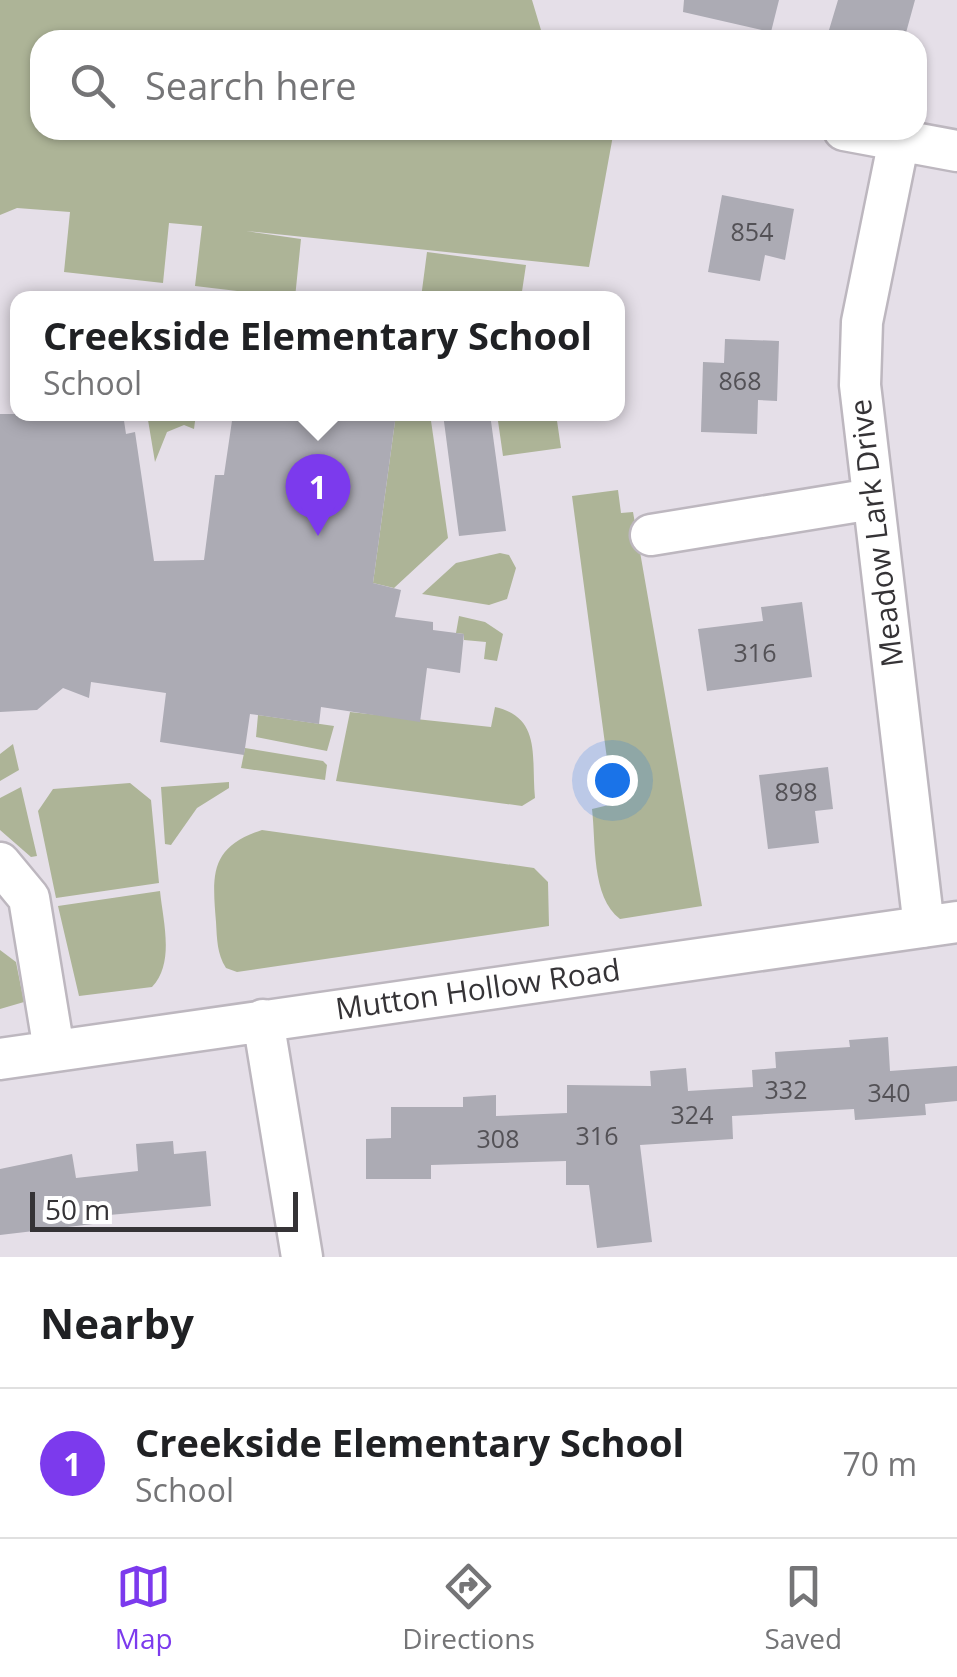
<!DOCTYPE html>
<html lang="en">
<head>
<meta charset="utf-8">
<style>
	body { margin:0; font-family:"Open Sans",sans-serif; background:#f6f6f6; color:#202124 }
	.scale { position:absolute; left:30px; bottom:25px; width:268px; box-sizing:border-box; padding-left:10px; border:5px solid #353336; border-top:0; font-size:28px; line-height:35px; white-space:nowrap; color:#353336; -webkit-text-stroke:8px #fff; paint-order:stroke }
	.you { position:absolute; left:612px; top:780px; width:35px; height:35px; margin:-25px; border:8px solid #fff; border-radius:50%; background:#1a73e8; box-shadow:0 0 0 15px #1a73e833 }
	.badge { display:grid; place-items:center; width:65px; height:65px; border-radius:50%; background:#7c3aed; color:#fff; font-size:32px; font-weight:700 }
	.pin { position:absolute; translate:-50% -82px; filter:drop-shadow(0 2px 5px #0008) }
	.pin::after { content:''; position:absolute; top:52px; width:35px; height:30px; background:inherit; clip-path:polygon(0 0,100% 0,50% 100%) }
	.popup { position:absolute; left:10px; top:291px; width:615px; height:130px; box-sizing:border-box; display:grid; place-content:center; border-radius:20px; background:#fff; filter:drop-shadow(0 2px 8px #0005); font-size:32px; white-space:nowrap; color:#757577 }
	.popup b { font-size:38px; color:#202124 }
	.popup::after { content:''; position:absolute; left:50%; top:100%; margin-left:-20px; border:20px solid transparent; border-top-color:#fff }
	.list { margin:0; padding:0; list-style:none }
	h2 { display:flex; justify-content:space-between; align-items:center; height:130px; margin:0; padding:0 40px; font-size:42px }
	h2 small { font-size:32px; font-weight:400; color:#757577 }
	.list li { display:grid; grid-template-columns:65px 1fr auto; gap:30px; align-items:center; box-sizing:border-box; height:150px; padding:0 40px; border-top:2px solid #e0e0e0 }
	.list b { display:block; font-size:38px; white-space:nowrap }
	.list p { margin:0; font-size:32px; white-space:nowrap; color:#757577 }
	.list em { font-size:32px; font-style:normal; color:#757577 }
	.icon { flex:none; width:55px; height:55px; fill:none; stroke:currentColor; stroke-width:2; stroke-linecap:round; stroke-linejoin:round }
	.map { position:relative; flex:none; width:957px; height:1257px; overflow:hidden }
	.search { position:absolute; background:#fff; box-shadow:0 2px 8px #0004; left:30px; right:30px; top:30px; height:110px; display:flex; align-items:center; gap:25px; box-sizing:border-box; padding:0 35px; border-radius:30px; color:#757577; font-size:38px }
	.sheet { height:280px; background:#fff }
	nav { display:flex; justify-content:space-around; align-items:center; box-sizing:border-box; height:140px; border-top:2px solid #e0e0e0; background:#fff; font-size:28px; color:#757577 }
	nav a { display:grid; justify-items:center; gap:5px }
	nav .on { color:#7c3aed }
	.map>svg:first-child { display:block }
	.green { fill:#adb497 }
	.building { fill:#acabb4 }
	.lines { fill:none; stroke-linecap:round; stroke-linejoin:round }
	.minor-casing { stroke:#bdb7bf; stroke-width:45 }
	.minor { stroke:#fff; stroke-width:40 }
	.labels { text-anchor:middle; stroke-width:8; stroke-linejoin:round; paint-order:stroke }
	.number-label { font-size:25px; fill:#535156 }
	.street-label { font-size:30px; fill:#353336; stroke:#fff }
</style>
</head>
<body>
<div class="map">
<svg width="957" height="1257" viewBox="0 0 957 1257">
	<rect width="100%" height="100%" fill="#e5dfe8"/>
	<path class="green" d="M 0,0 L 532,0 L 544,40 L 40,40 L 40,130 L 614,130 L 589,267 L 246,231 L 301,239 L 295,298 L 195,286 L 202,226 L 169,223 L 163,283 L 64,272 L 70,212 L 17,208 L 0,215 Z
		M 427,252 L 526,265 L 521,298 L 421,298 Z
		M 123,414 L 196,414 L 194,429 L 184,425 L 167,432 L 155,462 L 147,414 L 123,418 Z
		M 396,414 L 430,414 L 448,538 L 394,588 L 373,583 Z
		M 497,414 L 556,414 L 561,448 L 503,456 Z
		M 618,490 L 621,513 L 633,512 L 702,906 L 620,919 C 591,897 596,842 592,809 L 613,804 L 572,496 Z
		M 500,553 L 509,555 L 516,568 L 507,599 L 489,605 L 422,594 L 456,563 Z
		M 459,616 L 485,622 L 503,634 L 497,661 L 484,659 L 486,642 L 464,640 L 464,634 L 456,633 Z
		M 495,707 C 542,718 531,757 535,798 L 522,806 L 336,781 L 350,712 L 491,727 Z
		M 258,715 L 334,726 L 327,751 L 256,737 Z
		M 13,744 L 19,770 L 0,781 L 0,754 Z
		M 245,748 L 323,761 L 327,765 L 325,780 L 241,768 Z
		M 229,782 L 229,788 L 197,808 L 171,845 L 165,844 L 161,787 Z
		M 130,783 L 151,800 L 159,883 L 56,898 L 38,811 L 53,789 Z
		M 21,787 L 37,856 L 31,857 L 0,830 L 0,798 Z
		M 262,830 L 534,868 L 548,882 L 549,926 L 237,972 L 226,968 C 217,954 217,939 216,922 C 212,874 210,847 262,830 Z
		M 160,891 C 163,921 175,963 152,987 L 79,996 L 58,906 Z
		M 0,950 L 16,962 L 24,1002 L 0,1009 Z"/>
	<path class="building" d="M 684,0 L 779,0 L 771,32 L 683,12 Z
		M 838,0 L 915,0 L 904,40 L 826,40 Z
		M 722,195 L 794,209 L 785,260 L 765,255 L 760,281 L 708,272 Z
		M 725,339 L 779,341 L 777,401 L 758,400 L 757,434 L 701,432 L 703,362 L 724,363 Z
		M 0,414 L 123,414 L 126,434 L 135,432 L 154,561 L 204,560 L 215,475 L 224,475 L 233,414 L 396,414 L 373,583 L 401,590 L 395,617 L 433,622 L 433,630 L 464,634 L 460,673 L 427,668 L 420,722 L 321,707 L 319,724 L 250,714 L 244,755 L 160,742 L 166,693 L 91,682 L 89,698 L 63,688 L 37,710 L 0,712 Z
		M 443,414 L 490,414 L 506,531 L 459,536 Z
		M 802,602 L 812,677 L 707,691 L 698,629 L 763,621 L 761,607 Z
		M 828,767 L 833,809 L 815,811 L 819,843 L 768,849 L 759,775 Z
		M 888,1037 L 890,1071 L 957,1066 L 957,1101 L 925,1104 L 926,1115 L 855,1120 L 854,1109 L 732,1116 L 733,1139 L 640,1145 L 652,1242 L 597,1248 L 589,1185 L 566,1185 L 566,1161 L 431,1165 L 431,1179 L 366,1179 L 366,1139 L 391,1138 L 391,1107 L 463,1107 L 463,1097 L 496,1095 L 496,1116 L 567,1113 L 567,1085 L 651,1086 L 650,1071 L 686,1068 L 688,1091 L 753,1087 L 752,1070 L 776,1068 L 775,1052 L 850,1047 L 849,1040 Z
		M 173,1141 L 174,1154 L 206,1151 L 211,1206 L 109,1215 L 110,1222 L 0,1235 L 0,1169 L 72,1154 L 76,1178 L 138,1171 L 136,1144 Z"/>
	<g class="lines">
		<g class="minor-casing">
			<path id="minor" d="M 844,130 L 957,151
				M 899,140 L 862,322 L 860,385 L 924,927
				M 651,535 L 872,499
				M 0,863 L 29,898 L 54,1050
				M 263,1020 L 302,1257
				M 0,1059 L 957,922"/>
		</g>
		<use href="#minor" class="minor"/>
	</g>
	<g class="labels">
		<g class="number-label">
			<text x="752" y="241">854</text>
			<text x="740" y="390">868</text>
			<text x="755" y="662">316</text>
			<text x="796" y="801">898</text>
			<text x="786" y="1099">332</text>
			<text x="889" y="1102">340</text>
			<text x="692" y="1124">324</text>
			<text x="597" y="1145">316</text>
			<text x="498" y="1148">308</text>
		</g>
		<g class="street-label">
			<text transform="translate(877 533) rotate(-97)" y="10">Meadow Lark Drive</text>
			<text transform="translate(478 990) rotate(-8)" y="10">Mutton Hollow Road</text>
		</g>
	</g>
</svg>
<div class="scale">50 m</div>
<div class="you"></div>
<div class="pin badge" style="left:318px;top:536px">1</div>
<div class="popup"><b>Creekside Elementary School</b>School</div>
<div class="search"><svg class="icon" aria-label="search" viewBox="0 0 24 24"><circle cx="10" cy="10" r="6"/><path d="M15 15l6 6"/></svg>Search here</div>
</div>
<section class="sheet">
<h2>Nearby<small></small></h2>
<ul class="list">
<li><span class="badge">1</span><div><b>Creekside Elementary School</b><p>School</p></div><em>70 m</em></li>
</ul>
</section>
<nav>
<a class="on"><svg class="icon" aria-label="map" viewBox="0 0 24 24"><path d="M3 6l6-2 6 2 6-2v14l-6 2-6-2-6 2zM9 4v14M15 6v14"/></svg>Map</a>
<a><svg class="icon" aria-label="directions" viewBox="0 0 24 24"><path d="M12 3l9 9-9 9-9-9zM9 14v-3h6M13 9l2 2-2 2"/></svg>Directions</a>
<a><svg class="icon" aria-label="saved" viewBox="0 0 24 24"><path d="M7 4h10v16l-5-4-5 4z"/></svg>Saved</a>
</nav>
</body>
</html>
